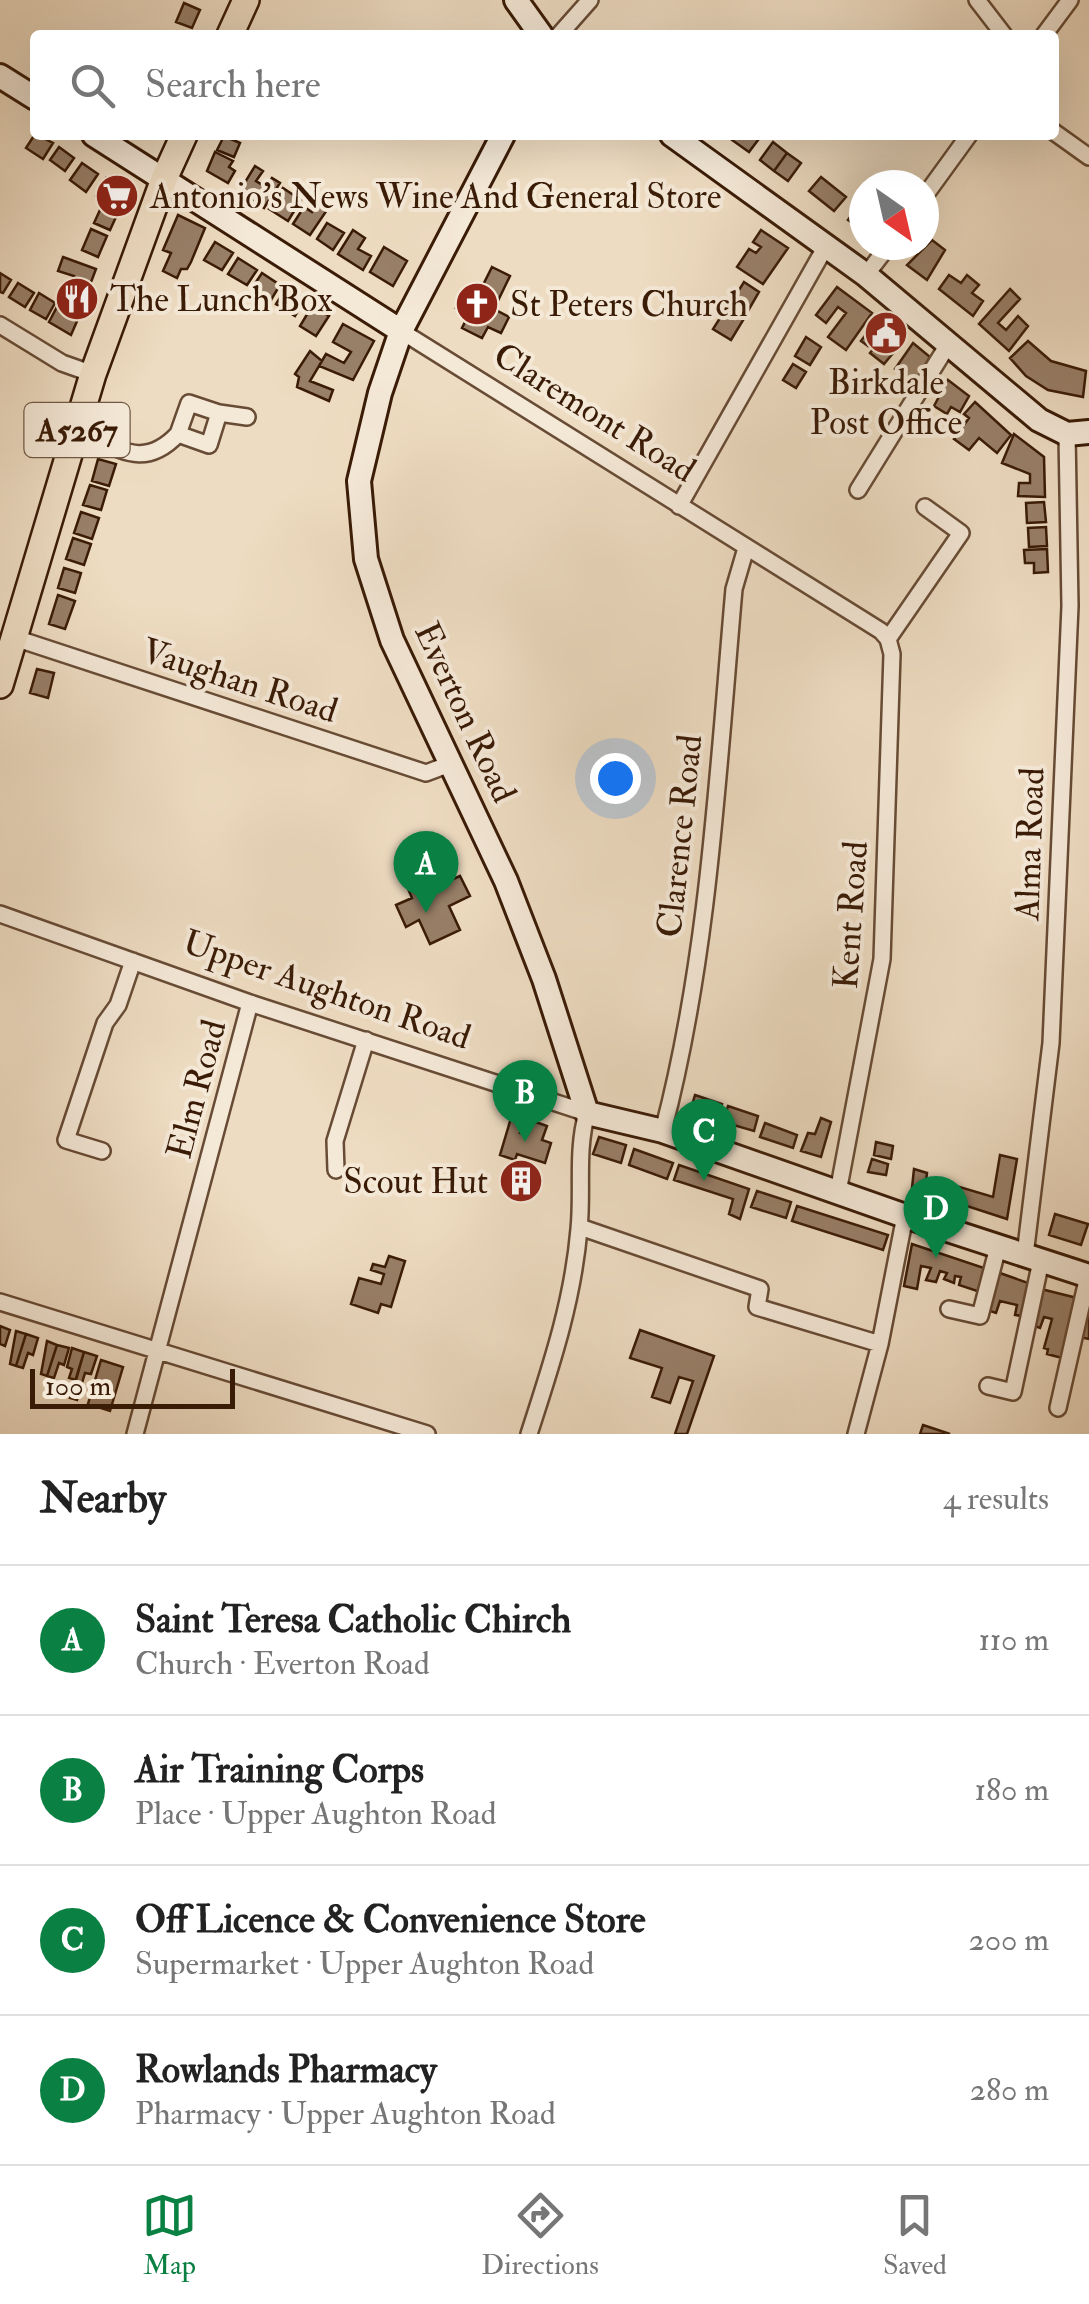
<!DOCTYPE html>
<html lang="en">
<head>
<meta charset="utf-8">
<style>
	body { margin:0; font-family:"IM FELL Double Pica",serif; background:#f2f2f2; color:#222 }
	.compass { position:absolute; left:849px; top:170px; width:90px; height:90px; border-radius:50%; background:#fff; box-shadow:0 10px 40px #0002; rotate:146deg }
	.scale { position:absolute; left:30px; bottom:25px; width:205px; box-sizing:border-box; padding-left:10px; border:5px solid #3a1b06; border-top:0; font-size:28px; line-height:35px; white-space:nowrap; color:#3a1b06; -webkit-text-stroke:8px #f4e8d7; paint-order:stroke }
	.you { position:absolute; left:615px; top:778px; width:35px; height:35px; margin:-25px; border:8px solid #fff; border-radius:50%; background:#1a73e8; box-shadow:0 0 0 15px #1a73e833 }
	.badge { display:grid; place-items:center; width:65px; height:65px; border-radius:50%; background:#0b8043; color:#fff; font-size:32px; font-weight:700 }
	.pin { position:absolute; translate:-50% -82px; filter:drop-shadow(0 2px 5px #0008) }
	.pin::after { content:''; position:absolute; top:52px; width:35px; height:30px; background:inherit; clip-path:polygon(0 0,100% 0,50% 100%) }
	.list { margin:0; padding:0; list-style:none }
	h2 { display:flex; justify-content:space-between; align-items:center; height:130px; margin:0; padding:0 40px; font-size:42px }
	h2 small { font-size:32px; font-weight:400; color:#767676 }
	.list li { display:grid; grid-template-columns:65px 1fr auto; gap:30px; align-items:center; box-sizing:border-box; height:150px; padding:0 40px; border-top:2px solid #e0e0e0 }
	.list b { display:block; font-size:38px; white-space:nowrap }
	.list p { margin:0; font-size:32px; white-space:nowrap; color:#767676 }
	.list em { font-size:32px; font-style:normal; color:#767676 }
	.icon { flex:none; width:55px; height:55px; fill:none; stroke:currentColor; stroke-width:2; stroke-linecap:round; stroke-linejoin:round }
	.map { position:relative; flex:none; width:1089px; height:1434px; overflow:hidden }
	.search { position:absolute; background:#fff; box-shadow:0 10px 40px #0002; left:30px; right:30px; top:30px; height:110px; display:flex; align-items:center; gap:25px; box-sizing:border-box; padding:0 35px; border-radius:10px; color:#767676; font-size:38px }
	.sheet { height:730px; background:#fff }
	nav { display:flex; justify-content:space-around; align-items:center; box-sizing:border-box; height:140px; border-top:2px solid #e0e0e0; background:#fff; font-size:28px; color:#767676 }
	nav a { display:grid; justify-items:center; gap:5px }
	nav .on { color:#0b8043 }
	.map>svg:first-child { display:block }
	.building { fill:#987f68; stroke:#3a1b06; stroke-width:2.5 }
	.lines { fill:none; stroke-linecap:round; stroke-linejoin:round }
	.street-casing { stroke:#674b35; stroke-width:20 }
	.secondary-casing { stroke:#3a1b06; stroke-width:28 }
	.primary-casing { stroke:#3a1b06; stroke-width:30 }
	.street { stroke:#f4e8d7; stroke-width:15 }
	.secondary { stroke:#f4e8d7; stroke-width:22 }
	.primary { stroke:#eedcc2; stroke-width:25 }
	.labels { text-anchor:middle; stroke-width:8; stroke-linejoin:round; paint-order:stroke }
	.shield { fill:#f4e8d7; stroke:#725845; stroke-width:2.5 }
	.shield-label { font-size:32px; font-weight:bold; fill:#3a1b06 }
	.poi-label { font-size:35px; fill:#3a1b06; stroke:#f4e8d7; text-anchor:start }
	.street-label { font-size:35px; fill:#3a1b06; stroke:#f4e8d7 }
</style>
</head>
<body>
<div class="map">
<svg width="1089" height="1434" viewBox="0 0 1089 1434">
	<rect width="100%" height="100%" fill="#eedcc2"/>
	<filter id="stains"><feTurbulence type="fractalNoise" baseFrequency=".002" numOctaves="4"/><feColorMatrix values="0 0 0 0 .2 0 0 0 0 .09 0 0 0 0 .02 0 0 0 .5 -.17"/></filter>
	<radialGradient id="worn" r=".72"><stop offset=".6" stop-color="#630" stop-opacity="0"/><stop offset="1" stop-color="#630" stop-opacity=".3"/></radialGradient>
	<path class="building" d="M 184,3 L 200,10 L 192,28 L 176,22 Z
		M 35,134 L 53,143 L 43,159 L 26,148 Z
		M 735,135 L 760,135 L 761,136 L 749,152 L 732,140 Z
		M 224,136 L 240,143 L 234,157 L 217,150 Z
		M 773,142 L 787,153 L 774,171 L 760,160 Z
		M 59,147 L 74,158 L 65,171 L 50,160 Z
		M 215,152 L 233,161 L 229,167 L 235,171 L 228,183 L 207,171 Z
		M 787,153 L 801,163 L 788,181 L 774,171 Z
		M 82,163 L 98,174 L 86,192 L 70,180 Z
		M 255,166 L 263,171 L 256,181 L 266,187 L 272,178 L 280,183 L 264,208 L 239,192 Z
		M 821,177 L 846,197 L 834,211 L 809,191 Z
		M 106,178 L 129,190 L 119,208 L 96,196 Z
		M 283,188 L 301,200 L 288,221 L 269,209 Z
		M 864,198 L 864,231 L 848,220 Z
		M 317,204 L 327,210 L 310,235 L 293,224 L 304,207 L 312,212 Z
		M 100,210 L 116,217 L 110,230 L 94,223 Z
		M 178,215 L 205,228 L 191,262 L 187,269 L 181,269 L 177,278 L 163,271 L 171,253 L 163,250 Z
		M 327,223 L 344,233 L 333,250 L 317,239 Z
		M 91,229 L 107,236 L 98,257 L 82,250 Z
		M 353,230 L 365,238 L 358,249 L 371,256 L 363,270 L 338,254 Z
		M 761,230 L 788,248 L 763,284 L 737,267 L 749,249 L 756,253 L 761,247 L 753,242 Z
		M 932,240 L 945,250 L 927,280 L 907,265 Z
		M 215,242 L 233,253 L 222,270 L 204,260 Z
		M 384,247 L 407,261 L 393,286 L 370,272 Z
		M 63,257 L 96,269 L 88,290 L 71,284 L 74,276 L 58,271 Z
		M 238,258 L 257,270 L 247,285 L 228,274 Z
		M 492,267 L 510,276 L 494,309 L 509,317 L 501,333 L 488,327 L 482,338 L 462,328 L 469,314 L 456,308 L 463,293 L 476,299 Z
		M 0,273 L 11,280 L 3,293 L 0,292 Z
		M 262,273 L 280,285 L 271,300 L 252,288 Z
		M 949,275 L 961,283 L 967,275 L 979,285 L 972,293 L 983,301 L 973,316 L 939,289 Z
		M 744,282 L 759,292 L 748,311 L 732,301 Z
		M 18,283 L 34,293 L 25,307 L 9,297 Z
		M 837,287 L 872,313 L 846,350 L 828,337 L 846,313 L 838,307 L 826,323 L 816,315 Z
		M 286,288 L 305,300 L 295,316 L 276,304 Z
		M 1010,289 L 1020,299 L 998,323 L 1006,330 L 1018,316 L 1028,326 L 1009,351 L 979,324 Z
		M 71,291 L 88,296 L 71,335 L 49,322 L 59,303 L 64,306 Z
		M 39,293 L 55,303 L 46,319 L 30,310 Z
		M 312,306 L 329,316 L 316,336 L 300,326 Z
		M 727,307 L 745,317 L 731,340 L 713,329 Z
		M 878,318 L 904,340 L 884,364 L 870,353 L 879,342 L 874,338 L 868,346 L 861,341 Z
		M 343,324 L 374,341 L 353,380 L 319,366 L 326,354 L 344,363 L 351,352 L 333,342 Z
		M 806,337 L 821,347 L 810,365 L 795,356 Z
		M 1028,341 L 1051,361 L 1086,371 L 1083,397 L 1048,390 L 1026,376 L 1010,358 Z
		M 913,343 L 930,357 L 915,382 L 895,369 Z
		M 310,351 L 322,361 L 310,381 L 333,390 L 329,401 L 297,387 L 299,377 L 295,374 Z
		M 793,364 L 806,372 L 796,388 L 783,380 Z
		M 948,380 L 969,396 L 960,412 L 951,407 L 947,414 L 934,406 Z
		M 975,402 L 1011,435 L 997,453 L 979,438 L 969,450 L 954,439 L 969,418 L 964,414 Z
		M 1014,434 L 1044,457 L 1045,497 L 1018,496 L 1019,483 L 1030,483 L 1030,474 L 1002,463 Z
		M 98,459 L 116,464 L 109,486 L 92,481 Z
		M 90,485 L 107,490 L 101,510 L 83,505 Z
		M 1044,502 L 1046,522 L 1027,523 L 1026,503 Z
		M 81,512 L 99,518 L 92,539 L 74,533 Z
		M 1046,527 L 1047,546 L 1029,547 L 1028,528 Z
		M 73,538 L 91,544 L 84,565 L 66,559 Z
		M 1047,549 L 1048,572 L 1034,573 L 1034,563 L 1025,563 L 1024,550 Z
		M 64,568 L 81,573 L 75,593 L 58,588 Z
		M 58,595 L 75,601 L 65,629 L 49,624 Z
		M 37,669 L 54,673 L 48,698 L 30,693 Z
		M 424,875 L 433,888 L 460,876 L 470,896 L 449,906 L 460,930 L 430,944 L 419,920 L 406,927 L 396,905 L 412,898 L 406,884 Z
		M 695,1095 L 722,1104 L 717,1121 L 690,1112 Z
		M 728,1106 L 758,1116 L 754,1131 L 723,1122 Z
		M 511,1118 L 523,1122 L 520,1133 L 526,1135 L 530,1120 L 547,1126 L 542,1140 L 551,1143 L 545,1163 L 517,1154 L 515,1160 L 500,1155 Z
		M 821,1118 L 831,1122 L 821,1157 L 801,1151 L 808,1133 L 815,1134 Z
		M 765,1123 L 797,1135 L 793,1148 L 760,1137 Z
		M 599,1137 L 626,1145 L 621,1163 L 593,1154 Z
		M 876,1142 L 893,1146 L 891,1159 L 874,1155 Z
		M 634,1149 L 673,1163 L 667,1179 L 629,1165 Z
		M 1000,1155 L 1017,1159 L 1007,1219 L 939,1197 L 943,1182 L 993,1197 Z
		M 872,1159 L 888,1164 L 886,1175 L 868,1172 Z
		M 509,1165 L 539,1174 L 532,1197 L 503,1187 Z
		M 679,1165 L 749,1189 L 740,1219 L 729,1214 L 733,1199 L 674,1180 Z
		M 914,1169 L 927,1173 L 925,1190 L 912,1188 Z
		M 757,1191 L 791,1202 L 786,1218 L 751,1207 Z
		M 797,1206 L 888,1235 L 883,1250 L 792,1221 Z
		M 1055,1214 L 1088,1224 L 1081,1245 L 1049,1235 Z
		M 912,1244 L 987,1269 L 980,1292 L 959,1285 L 961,1277 L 955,1276 L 954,1283 L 944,1279 L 947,1273 L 940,1271 L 936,1282 L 926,1280 L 931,1268 L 921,1266 L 917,1289 L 904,1286 Z
		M 389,1256 L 405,1261 L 391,1307 L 381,1304 L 378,1313 L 351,1304 L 359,1278 L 381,1284 L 384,1274 L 371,1270 L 373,1264 L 385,1267 Z
		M 997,1272 L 1031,1284 L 1023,1316 L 1015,1315 L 1017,1305 L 1000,1301 L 996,1313 L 987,1310 Z
		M 1041,1289 L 1077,1298 L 1062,1358 L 1047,1354 L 1048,1349 L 1044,1348 L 1052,1319 L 1044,1317 L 1040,1328 L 1032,1325 Z
		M 1089,1305 L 1089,1339 L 1080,1337 Z
		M 0,1326 L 10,1330 L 5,1346 L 0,1344 Z
		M 640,1330 L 714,1356 L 687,1434 L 675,1434 L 693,1381 L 679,1377 L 670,1403 L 652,1397 L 662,1368 L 630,1358 Z
		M 16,1331 L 26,1334 L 16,1366 L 10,1364 Z
		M 26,1334 L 38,1338 L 33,1355 L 28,1353 L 23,1368 L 16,1366 Z
		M 47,1341 L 57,1345 L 47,1376 L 41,1374 Z
		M 57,1345 L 69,1348 L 64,1365 L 59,1363 L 54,1378 L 47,1376 Z
		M 72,1348 L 84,1352 L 76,1380 L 69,1378 L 72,1369 L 67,1367 Z
		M 84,1352 L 97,1356 L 91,1374 L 85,1373 L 77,1400 L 70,1398 Z
		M 101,1360 L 123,1367 L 110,1411 L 88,1404 Z
		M 923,1425 L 950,1434 L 920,1434 Z"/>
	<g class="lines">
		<g class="street-casing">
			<path id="street" d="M 977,0 L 1004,35
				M 559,35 L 590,0
				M 1044,35 L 1070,0
				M 1054,132 L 1089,157
				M 924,197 L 969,135
				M 866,275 L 889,245
				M 0,325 L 62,363 L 93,374
				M 401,331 L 881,631 L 888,639
				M 77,431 C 117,446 142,472 178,434 L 209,445 L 219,413 L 247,417
				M 178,434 L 189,403 L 219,413
				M 858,490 L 949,343
				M 679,506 L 826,246
				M 12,637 L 426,773 L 450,764
				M 888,639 L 961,533 L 925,507
				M 0,914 L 250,1003 L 587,1113 C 576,1151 583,1190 579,1229 C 573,1301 551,1366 529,1434
				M 663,1131 C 709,956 718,769 734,589 L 746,548
				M 102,1151 L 66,1140 L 105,1023 L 118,1005 L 133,961
				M 336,1170 L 335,1141 L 366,1040
				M 838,1192 L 882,959 L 892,654 L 888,639
				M 580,1227 L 760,1289 L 757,1307 L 880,1344
				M 1025,1255 L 1051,1043 L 1070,606 L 1067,434
				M 0,1302 L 427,1434
				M 949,1309 L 980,1316 L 998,1247
				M 988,1386 L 1013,1392 L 1041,1261
				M 1058,1408 L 1088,1276
				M 135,1434 L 250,1003
				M 856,1434 L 880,1344 L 905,1216"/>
		</g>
		<g class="secondary-casing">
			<path id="secondary" d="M 516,0 L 541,35
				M 0,76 L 35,98
				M 94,135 L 401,331
				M 503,135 L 401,331 L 380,393 L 359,481 L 366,559 L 392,640 L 506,881 L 544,979 L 587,1113 L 663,1131 L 905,1216 L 1089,1276
				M 672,135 L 866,275 L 1039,420 L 1067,434 L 1089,432"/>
		</g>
		<g class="primary-casing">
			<path id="primary" d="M 230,35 L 246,0
				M 0,685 L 93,374 L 164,179 L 184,135"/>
		</g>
		<use href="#street" class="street"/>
		<use href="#secondary" class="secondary"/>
		<use href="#primary" class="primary"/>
	</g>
	<defs>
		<g id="supermarket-disc" transform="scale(2.25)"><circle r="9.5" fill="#8f2418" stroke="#f4e8d7"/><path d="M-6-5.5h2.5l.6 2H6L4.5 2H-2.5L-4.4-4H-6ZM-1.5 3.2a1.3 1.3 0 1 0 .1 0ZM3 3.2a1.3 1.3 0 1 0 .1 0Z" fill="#fff"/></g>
		<g id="restaurant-disc" transform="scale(2.25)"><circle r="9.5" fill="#8f2418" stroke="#f4e8d7"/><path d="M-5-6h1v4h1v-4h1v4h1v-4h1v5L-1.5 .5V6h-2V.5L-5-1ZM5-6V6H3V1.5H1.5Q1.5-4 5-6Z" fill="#fff"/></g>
		<g id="church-disc" transform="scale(2.25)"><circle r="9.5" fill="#8f2418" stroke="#f4e8d7"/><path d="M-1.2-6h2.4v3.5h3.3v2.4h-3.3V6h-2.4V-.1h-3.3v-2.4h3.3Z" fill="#fff"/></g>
		<g id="civic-disc" transform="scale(2.25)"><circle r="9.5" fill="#8f2418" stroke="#f4e8d7"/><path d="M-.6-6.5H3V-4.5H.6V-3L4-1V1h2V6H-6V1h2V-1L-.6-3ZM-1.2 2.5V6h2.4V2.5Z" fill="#fff"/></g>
		<g id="building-disc" transform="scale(2.25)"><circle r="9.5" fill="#8f2418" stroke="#f4e8d7"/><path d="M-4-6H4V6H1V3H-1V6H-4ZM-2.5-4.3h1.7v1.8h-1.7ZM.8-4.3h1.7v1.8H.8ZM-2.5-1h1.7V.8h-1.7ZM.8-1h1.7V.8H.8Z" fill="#fff"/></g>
	</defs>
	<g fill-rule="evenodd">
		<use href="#supermarket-disc" x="117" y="196"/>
		<use href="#restaurant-disc" x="77" y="299"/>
		<use href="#church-disc" x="477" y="304"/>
		<use href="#civic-disc" x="886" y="333"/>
		<use href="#building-disc" x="521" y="1181"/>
	</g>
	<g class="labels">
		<rect class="shield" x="24.5" y="403" width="105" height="54" rx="8"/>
		<g class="shield-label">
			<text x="77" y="441">A5267</text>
		</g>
		<g class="poi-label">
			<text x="150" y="208">Antonio's News Wine And General Store</text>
			<text x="110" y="311">The Lunch Box</text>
			<text x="510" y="316">St Peters Church</text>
			<text x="886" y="394" text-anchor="middle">Birkdale<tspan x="886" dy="40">Post Office</tspan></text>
			<text x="488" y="1193" text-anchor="end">Scout Hut</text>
		</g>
		<g class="street-label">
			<text transform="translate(595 412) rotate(32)" y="12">Claremont Road</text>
			<text transform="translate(240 680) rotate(18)" y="12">Vaughan Road</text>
			<text transform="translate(466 712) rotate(65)" y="12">Everton Road</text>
			<text transform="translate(679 836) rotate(-84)" y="12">Clarence Road</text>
			<text transform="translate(1029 844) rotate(-88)" y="12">Alma Road</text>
			<text transform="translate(850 915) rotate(-86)" y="12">Kent Road</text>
			<text transform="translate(327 989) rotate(19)" y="12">Upper Aughton Road</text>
			<text transform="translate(196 1089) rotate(-75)" y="12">Elm Road</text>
		</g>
	</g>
	<rect width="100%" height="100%" filter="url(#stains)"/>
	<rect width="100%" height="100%" fill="url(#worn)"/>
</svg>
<svg class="compass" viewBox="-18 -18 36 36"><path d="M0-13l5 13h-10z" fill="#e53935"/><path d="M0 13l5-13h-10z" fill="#767676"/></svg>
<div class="scale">100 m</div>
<div class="you"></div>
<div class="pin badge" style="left:426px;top:913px">A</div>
<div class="pin badge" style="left:525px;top:1142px">B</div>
<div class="pin badge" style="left:704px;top:1181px">C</div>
<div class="pin badge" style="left:936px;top:1258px">D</div>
<div class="search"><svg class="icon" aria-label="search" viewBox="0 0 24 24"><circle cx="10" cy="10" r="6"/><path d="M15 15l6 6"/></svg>Search here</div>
</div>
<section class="sheet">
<h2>Nearby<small>4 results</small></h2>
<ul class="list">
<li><span class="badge">A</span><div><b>Saint Teresa Catholic Chirch</b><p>Church · Everton Road</p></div><em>110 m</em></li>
<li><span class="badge">B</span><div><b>Air Training Corps</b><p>Place · Upper Aughton Road</p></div><em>180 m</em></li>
<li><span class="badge">C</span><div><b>Off Licence &amp; Convenience Store</b><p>Supermarket · Upper Aughton Road</p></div><em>200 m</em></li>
<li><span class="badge">D</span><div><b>Rowlands Pharmacy</b><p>Pharmacy · Upper Aughton Road</p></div><em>280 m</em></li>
</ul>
</section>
<nav>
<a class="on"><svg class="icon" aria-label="map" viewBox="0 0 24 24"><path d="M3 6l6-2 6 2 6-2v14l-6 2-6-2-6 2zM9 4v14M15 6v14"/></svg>Map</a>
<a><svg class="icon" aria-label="directions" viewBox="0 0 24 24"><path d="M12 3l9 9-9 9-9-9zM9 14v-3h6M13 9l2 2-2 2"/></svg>Directions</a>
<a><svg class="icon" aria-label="saved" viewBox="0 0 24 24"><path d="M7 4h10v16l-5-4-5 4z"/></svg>Saved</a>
</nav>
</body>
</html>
